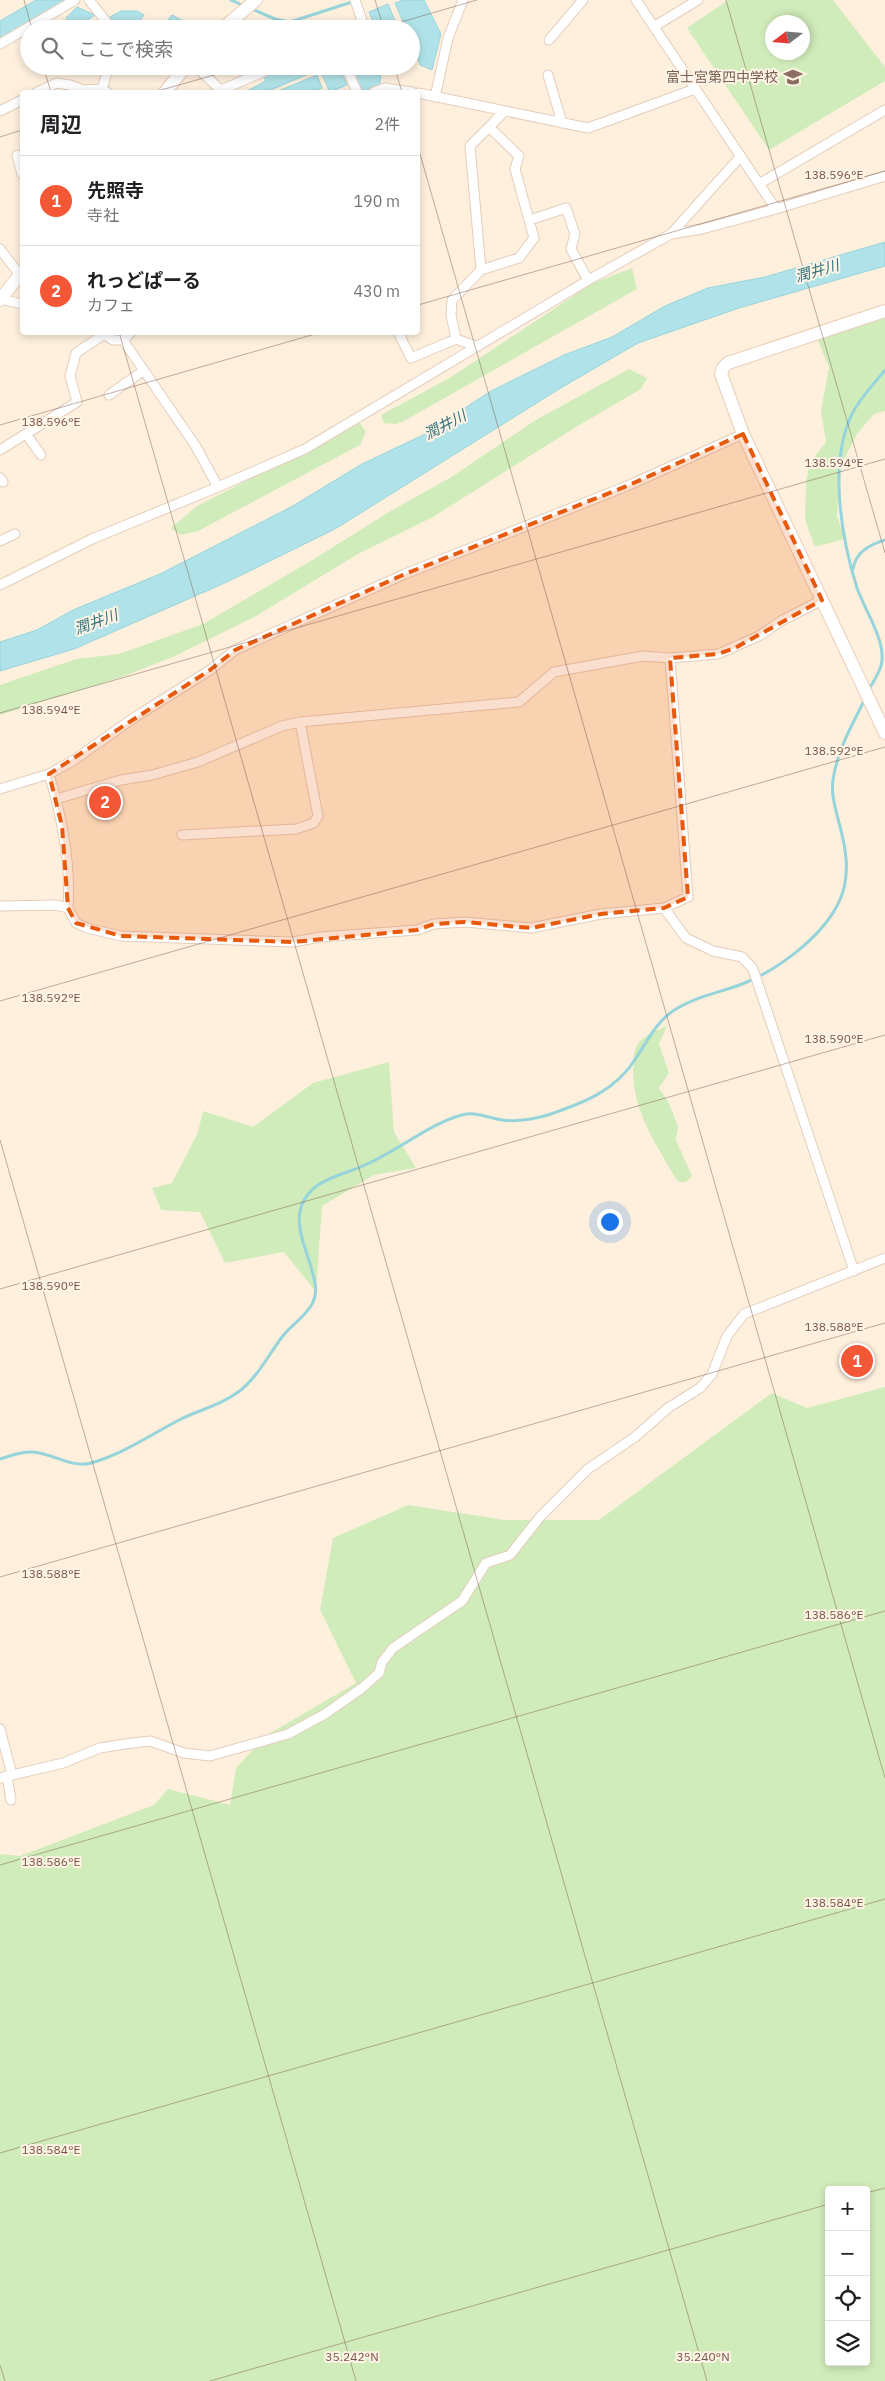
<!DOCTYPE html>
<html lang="ja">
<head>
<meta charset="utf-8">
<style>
	body { margin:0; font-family:"IBM Plex Sans","Noto Sans JP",sans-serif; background:#f6f6f6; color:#202124 }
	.controls { position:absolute; right:15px; bottom:15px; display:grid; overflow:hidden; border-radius:5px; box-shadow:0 2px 8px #0003 }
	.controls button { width:45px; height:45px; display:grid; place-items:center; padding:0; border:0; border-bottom:1px solid #e0e0e0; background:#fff; color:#202124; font:25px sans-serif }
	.compass { position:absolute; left:765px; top:15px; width:45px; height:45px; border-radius:50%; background:#fff; box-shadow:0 2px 8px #0003; rotate:254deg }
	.you { position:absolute; left:609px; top:1221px; width:18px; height:18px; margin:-12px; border:4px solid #fff; border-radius:50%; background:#1a73e8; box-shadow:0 0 0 8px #1a73e833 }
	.badge { display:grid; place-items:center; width:32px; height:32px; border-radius:50%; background:#f45736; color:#fff; font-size:16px; font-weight:700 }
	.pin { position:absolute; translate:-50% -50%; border:2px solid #fff; box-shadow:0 1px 5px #0006 }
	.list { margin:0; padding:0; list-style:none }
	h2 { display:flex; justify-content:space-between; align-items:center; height:65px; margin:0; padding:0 20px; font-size:21px }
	h2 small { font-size:16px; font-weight:400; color:#757577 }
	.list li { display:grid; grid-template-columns:32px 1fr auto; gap:15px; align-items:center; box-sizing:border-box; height:90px; padding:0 20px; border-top:1px solid #e0e0e0 }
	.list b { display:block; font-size:19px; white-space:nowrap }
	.list p { margin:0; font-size:16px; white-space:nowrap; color:#757577 }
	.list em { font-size:16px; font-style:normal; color:#757577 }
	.icon { flex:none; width:28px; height:28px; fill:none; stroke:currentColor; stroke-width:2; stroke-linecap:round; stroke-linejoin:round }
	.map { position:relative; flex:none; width:885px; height:2381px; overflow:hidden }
	.search { position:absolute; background:#fff; box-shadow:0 2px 8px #0003; left:20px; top:20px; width:400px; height:55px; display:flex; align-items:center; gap:12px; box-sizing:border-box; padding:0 18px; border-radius:28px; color:#757577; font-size:19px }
	.panel { position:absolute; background:#fff; box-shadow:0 2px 8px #0003; left:20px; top:90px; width:400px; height:245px; border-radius:5px }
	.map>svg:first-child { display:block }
	.green { fill:#d1ecbb; fill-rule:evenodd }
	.water { fill:#b0e3e9; stroke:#96d4db }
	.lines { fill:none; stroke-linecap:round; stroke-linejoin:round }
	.stream { stroke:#96d4db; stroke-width:3 }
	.street-casing { stroke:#e4cdbc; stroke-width:11 }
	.secondary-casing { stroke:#eacdb8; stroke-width:14 }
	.street { stroke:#fff; stroke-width:9 }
	.secondary { stroke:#fff; stroke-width:12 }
	.marked { fill:#e8590c; fill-opacity:0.2; stroke:#e8590c; stroke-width:4; stroke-dasharray:10 6; stroke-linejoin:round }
	.ticks { fill:none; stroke:#755344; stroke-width:1; stroke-opacity:0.45 }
	.labels { text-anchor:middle; stroke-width:4; stroke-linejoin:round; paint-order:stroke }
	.education-label { font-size:14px; fill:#785e54; stroke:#fff4e5; text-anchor:end }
	.water-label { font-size:15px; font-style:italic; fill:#36757d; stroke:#fff4e5 }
	.ticks-label { font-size:12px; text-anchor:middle; fill:#755344; stroke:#fff4e5; stroke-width:4; stroke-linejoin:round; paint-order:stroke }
</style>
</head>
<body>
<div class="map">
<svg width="885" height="2381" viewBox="0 0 885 2381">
	<rect width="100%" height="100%" fill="#fef0dd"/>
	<path class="green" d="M 728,0 L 833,0 L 885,67 L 885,81 L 769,150 L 687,28 ZM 772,22 L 802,22 L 802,52 L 772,52 Z
		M 632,268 L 637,289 L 404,421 L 396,424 L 384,423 L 381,415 L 451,377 L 593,283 Z
		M 885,316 L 885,411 L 874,414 L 857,434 L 840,468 L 837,516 L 845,539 L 815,547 L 805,520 L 806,481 L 810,462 L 826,442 L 821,411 L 829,367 L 817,339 Z
		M 629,369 L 647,378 L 641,389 L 576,427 L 433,517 L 358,554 L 256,616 L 175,656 L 122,677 L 0,715 L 0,685 L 76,659 L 119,654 L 203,624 L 314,559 L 389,512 L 453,476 L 534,421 Z
		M 360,423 L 366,432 L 360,445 L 198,531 L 181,535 L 171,528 L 197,506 Z
		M 667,1026 L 659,1044 L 669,1073 L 659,1088 L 669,1103 L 678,1127 L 676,1140 L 692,1176 L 686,1182 L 678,1182 C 657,1146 628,1105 634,1062 C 634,1056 634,1049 638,1044 C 645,1034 656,1031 667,1026 Z
		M 389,1062 L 394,1132 L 416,1168 L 374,1175 L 322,1206 L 316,1292 L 284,1252 L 225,1263 L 200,1212 L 161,1210 L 152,1188 L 172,1183 L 198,1132 L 203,1111 L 253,1127 L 313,1083 Z
		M 885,1387 L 885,2381 L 0,2381 L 0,1854 L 20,1856 L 154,1805 L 168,1789 L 230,1805 L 236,1768 L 267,1735 L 356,1683 L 320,1610 L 333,1538 L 408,1505 L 505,1520 L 599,1520 L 772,1393 L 807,1408 ZM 829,2190 L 866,2190 L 866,2362 L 829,2362 Z"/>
	<path class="water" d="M 36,0 L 72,0 L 0,41 L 0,21 Z
		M 404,0 L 424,0 L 441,34 L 432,70 L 420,65 L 411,40 L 411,29 L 406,29 L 395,3 Z
		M 388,4 L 396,23 L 383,29 L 376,29 L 369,12 Z
		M 77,7 L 95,15 L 74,29 L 66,18 Z
		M 121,11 L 137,11 L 144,15 L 133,29 L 120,29 L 110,17 Z
		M 172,15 L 199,29 L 160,29 Z
		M 288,66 L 311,66 L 313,72 L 266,92 L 245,92 L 266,81 L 264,77 Z
		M 318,66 L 339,66 L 347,85 L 330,92 Z
		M 348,66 L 376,66 L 381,77 L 379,86 L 359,92 Z
		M 317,75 L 322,88 L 312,92 L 276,92 Z
		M 885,242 L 885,266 L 739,308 L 638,343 L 559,389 L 335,529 L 227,582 L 74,649 L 0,671 L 0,642 L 37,630 L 73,610 L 160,574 L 291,507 L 362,464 L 423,435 L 491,391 L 564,355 L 612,337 L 665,306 L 708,288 L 765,277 Z"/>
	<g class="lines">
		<path class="stream" d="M 231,0 L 244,6
			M 252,9 L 275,19 L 290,22 L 355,1
			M 853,569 C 856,551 870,545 885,540
			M 868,691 C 873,682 882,670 882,660 C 884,638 864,608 857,588 C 841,537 829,465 851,416 C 859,399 873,385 885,370
			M 0,1459 C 12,1455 26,1450 39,1453 C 57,1456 73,1468 91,1463 C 123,1454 152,1434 181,1419 C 202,1409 223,1404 241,1390 C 259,1375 269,1354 282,1337 C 296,1319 320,1309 315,1283 C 309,1248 281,1212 318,1185 C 333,1175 351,1172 367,1164 C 397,1151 433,1122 462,1115 C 475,1111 489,1118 502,1120 C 517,1122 534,1119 548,1115 C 583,1103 616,1091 636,1058 C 647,1042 656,1022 673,1011 C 693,997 719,993 742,984 C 776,971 821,938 838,904 C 852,877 846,847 838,819 C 835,807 831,793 833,780 C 837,751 852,725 865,699"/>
		<g class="street-casing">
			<path id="street" d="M 89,0 L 112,29
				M 355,0 L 365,29
				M 636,0 L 776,209
				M 655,26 L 698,0
				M 549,40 L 583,0
				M 0,44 L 75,0
				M 195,66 L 223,92
				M 346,66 L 357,92
				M 548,75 L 562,123
				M 102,89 L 109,66
				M 221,90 L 277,66
				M 37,92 L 57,83 L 70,85 L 83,90 L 102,89 L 107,92
				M 374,92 L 385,88 L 412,92
				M 418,93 L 588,128 L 695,89
				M 435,97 L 448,38 L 463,0
				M 0,111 L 22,100
				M 17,155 L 22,174
				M 759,184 L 885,110
				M 530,220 L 566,208 L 575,234 L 571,249 L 588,280
				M 671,234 L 740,157
				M 0,249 L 20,275
				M 481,270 L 470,146 L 504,112
				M 0,299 L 22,304
				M 100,332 L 113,340 L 123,340 L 195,445 L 218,487
				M 398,332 L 411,358 L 456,339
				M 123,340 L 131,332
				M 476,346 L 456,339 L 451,315 L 452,300 L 481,270 L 519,258 L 534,238 L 515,169 L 519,156 L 489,127
				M 109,395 L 143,371
				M 26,434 L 41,455
				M 0,450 L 77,402 L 70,376 L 76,353 L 103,335
				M 0,478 L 3,482
				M 0,541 L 15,534
				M 0,585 L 92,539 L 218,487 L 305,449 L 592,278 L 671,234 L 702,229 L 776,209 L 885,176
				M 49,774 C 62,817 71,863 68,908
				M 0,789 L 49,774 L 74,760 L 135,717 L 210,670 L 235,650 L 405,574 L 627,486 L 743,434
				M 56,799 L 121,780 L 152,775 L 198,762 L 282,726 L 300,722 L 519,702 L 554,672 L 643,656 L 670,658 L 718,654 L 759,636 L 781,621 L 822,600
				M 182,835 L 296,829 L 314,823 L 318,816 L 300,722
				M 0,906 L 55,905 L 68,908 L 76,923 L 87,928 L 121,936 L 293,942 L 320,937 L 417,930 L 434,924 L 465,922 L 531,928 L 601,914 L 664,908 L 688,897 L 670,658
				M 664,908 L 686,938 L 713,951 L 742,957 L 753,969 L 854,1271
				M 0,1729 L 12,1775
				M 7,1776 L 11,1800
				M 0,1778 L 63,1763 L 100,1748 L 125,1744 L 150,1741 L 184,1753 L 210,1756 L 288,1734 L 325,1714 L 362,1688 L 379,1673 L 382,1662 L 393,1648 L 462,1601 L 486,1563 L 510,1555 L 540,1517 L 588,1469 L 635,1437 L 668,1408 L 700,1388 L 712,1374 L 727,1336 L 744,1314 L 885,1258"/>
		</g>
		<g class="secondary-casing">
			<path id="secondary" d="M 222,29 L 256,0
				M 165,92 L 186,66
				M 0,300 L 22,272
				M 885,311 L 728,363 L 723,368 L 721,374 L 743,434 L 885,733"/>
		</g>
		<use href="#street" class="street"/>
		<use href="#secondary" class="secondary"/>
	</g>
	<path class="marked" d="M 743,434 L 822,600 L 735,648 L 718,654 L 670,658 L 688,897 L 664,908 L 601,914 L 531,928 L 465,922 L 434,924 L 417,930 L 293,942 L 121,936 L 76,923 L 68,908 L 62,826 L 49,774 L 210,670 L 235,650 L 405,574 L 627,486 Z"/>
	<path class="ticks" d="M 24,0 L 32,29M 375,0 L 384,29M 726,0 L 885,553M 377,29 L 477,0M 43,66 L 51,92M 394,66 L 402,92M 154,92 L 246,66M 0,137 L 22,130M 418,147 L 885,1778M 418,305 L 885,171M 119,332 L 707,2381M 0,425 L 322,332M 0,713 L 885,459M 0,1001 L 885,747M 0,1140 L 356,2381M 0,1289 L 885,1035M 0,1577 L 885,1323M 0,1865 L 885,1611M 0,2153 L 885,1899M 866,2193 L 885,2188M 0,2365 L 5,2381M 210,2381 L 829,2204"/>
	<defs>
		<g id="school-bare" transform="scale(1.5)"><path d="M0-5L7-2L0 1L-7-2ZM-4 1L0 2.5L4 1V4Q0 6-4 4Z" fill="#8d6e63" stroke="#fff4e5" stroke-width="2.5" paint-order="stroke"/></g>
	</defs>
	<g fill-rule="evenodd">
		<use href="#school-bare" x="793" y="77"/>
	</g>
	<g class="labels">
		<g class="education-label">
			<text x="778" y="82">富士宮第四中学校</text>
		</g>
		<g class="water-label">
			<text transform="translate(817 271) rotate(-16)" y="5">潤井川</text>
			<text transform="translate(445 425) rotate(-28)" y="5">潤井川</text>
			<text transform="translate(96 622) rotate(-20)" y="5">潤井川</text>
		</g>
	</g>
	<g class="ticks-label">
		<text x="834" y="179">138.596°E</text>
		<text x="51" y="426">138.596°E</text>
		<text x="834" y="467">138.594°E</text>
		<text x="51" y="714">138.594°E</text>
		<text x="834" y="755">138.592°E</text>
		<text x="51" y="1002">138.592°E</text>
		<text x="834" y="1043">138.590°E</text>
		<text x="51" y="1290">138.590°E</text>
		<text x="834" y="1331">138.588°E</text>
		<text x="51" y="1578">138.588°E</text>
		<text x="834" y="1619">138.586°E</text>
		<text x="51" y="1866">138.586°E</text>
		<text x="834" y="1907">138.584°E</text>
		<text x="51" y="2154">138.584°E</text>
		<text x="352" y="2361">35.242°N</text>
		<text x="703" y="2361">35.240°N</text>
	</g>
</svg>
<div class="controls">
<button>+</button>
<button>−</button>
<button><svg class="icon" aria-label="locate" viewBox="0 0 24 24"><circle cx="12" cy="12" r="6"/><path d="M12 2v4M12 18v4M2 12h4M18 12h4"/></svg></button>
<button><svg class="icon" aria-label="layers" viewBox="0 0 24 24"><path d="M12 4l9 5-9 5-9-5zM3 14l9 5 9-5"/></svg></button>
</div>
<svg class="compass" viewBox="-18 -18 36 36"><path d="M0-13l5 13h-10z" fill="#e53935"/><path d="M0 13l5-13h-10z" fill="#757577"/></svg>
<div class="you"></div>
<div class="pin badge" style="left:857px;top:1361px">1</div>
<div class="pin badge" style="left:105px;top:802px">2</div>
<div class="search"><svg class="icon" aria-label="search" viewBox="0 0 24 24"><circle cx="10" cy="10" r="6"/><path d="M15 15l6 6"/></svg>ここで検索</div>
<section class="panel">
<h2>周辺<small>2件</small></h2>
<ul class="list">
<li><span class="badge">1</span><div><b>先照寺</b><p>寺社</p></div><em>190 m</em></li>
<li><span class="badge">2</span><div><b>れっどぱーる</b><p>カフェ</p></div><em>430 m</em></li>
</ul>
</section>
</div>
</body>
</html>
